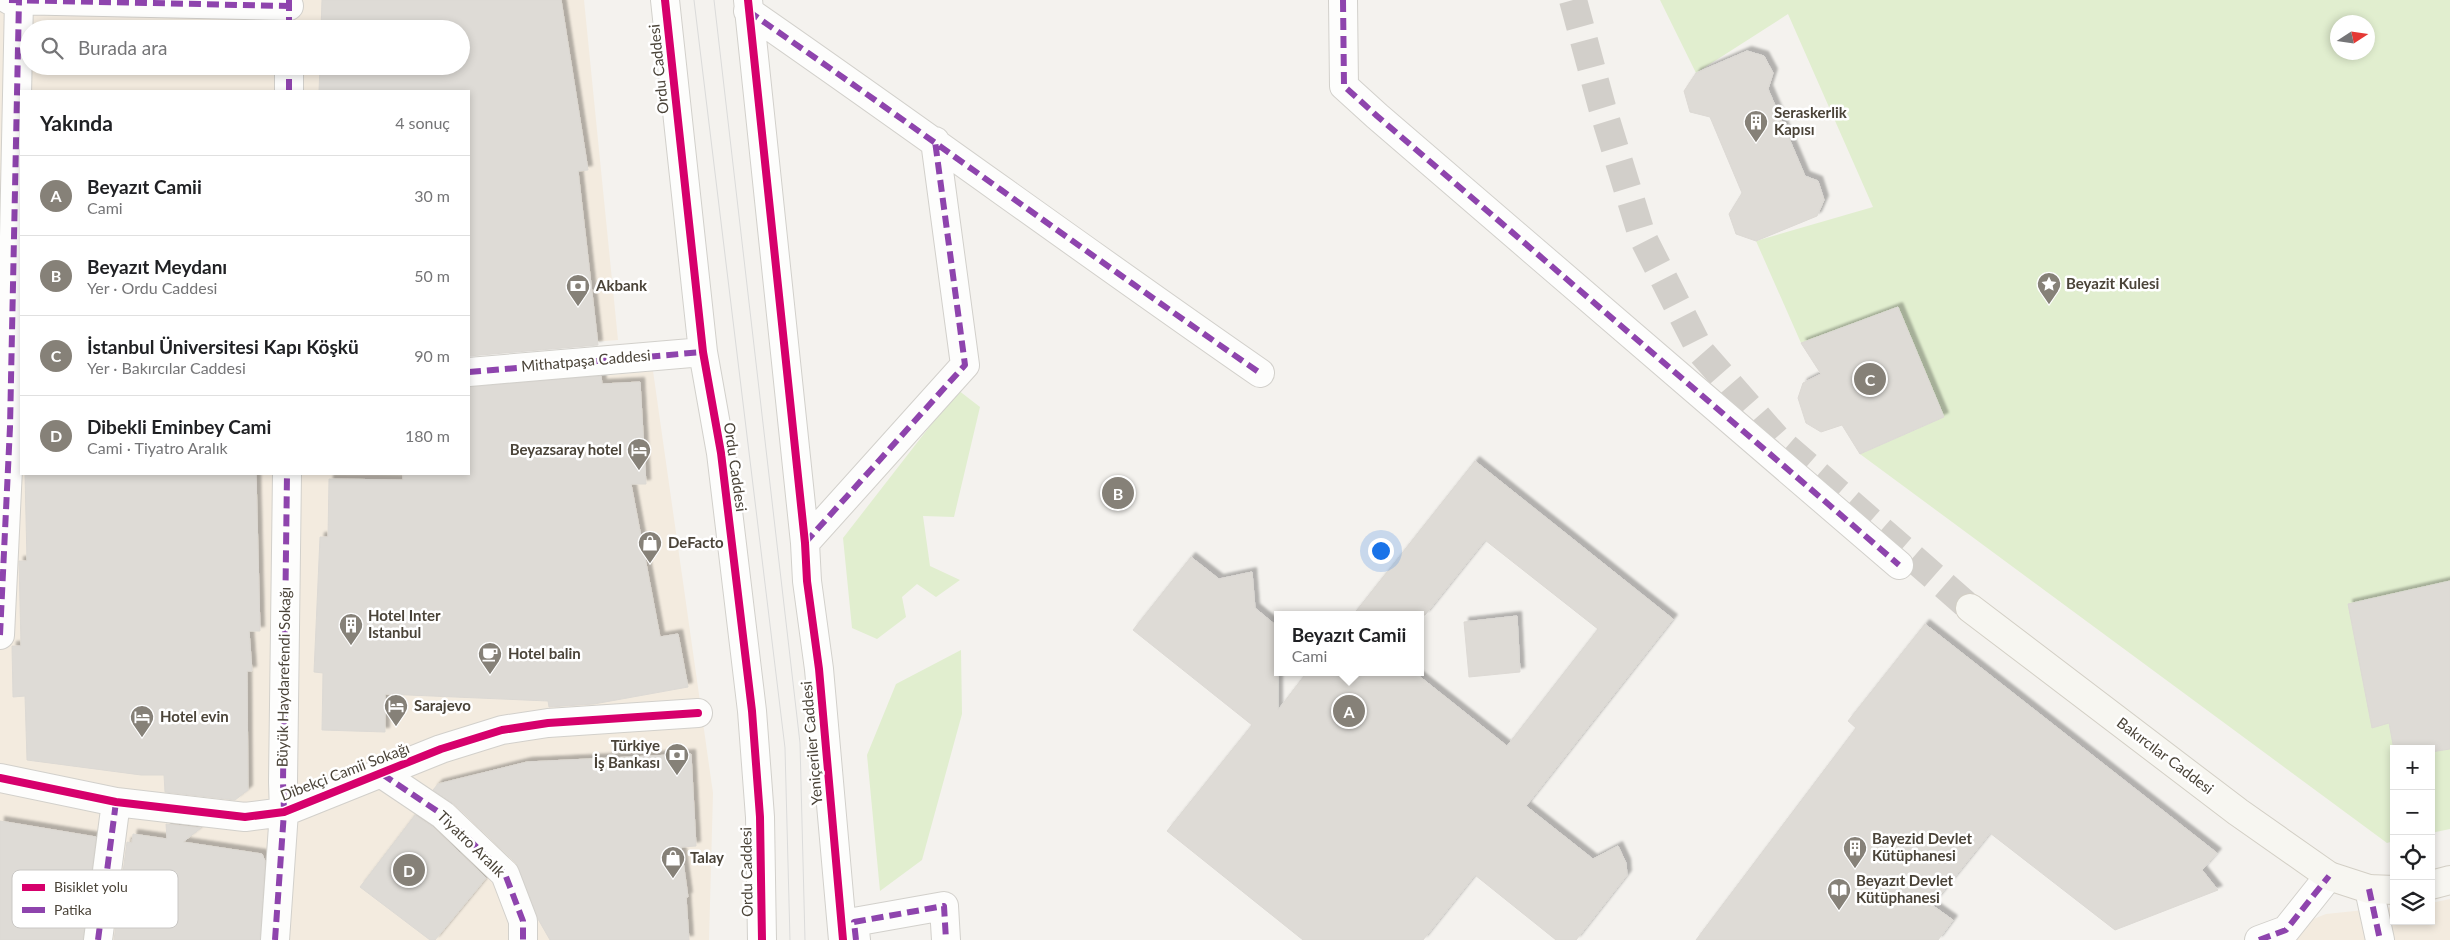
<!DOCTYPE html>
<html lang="tr">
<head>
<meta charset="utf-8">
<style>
	body { margin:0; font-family:Lato,sans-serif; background:#f6f6f6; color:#202124 }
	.controls { position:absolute; right:15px; bottom:15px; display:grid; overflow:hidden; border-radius:0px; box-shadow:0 2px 8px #0003 }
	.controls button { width:45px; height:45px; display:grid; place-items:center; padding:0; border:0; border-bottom:1px solid #e0e0e0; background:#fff; color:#202124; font:25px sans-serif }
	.compass { position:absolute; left:2330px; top:15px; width:45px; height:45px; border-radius:50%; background:#fff; box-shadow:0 2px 8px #0003; rotate:78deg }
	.you { position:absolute; left:1380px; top:550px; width:18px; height:18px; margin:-12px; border:4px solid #fff; border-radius:50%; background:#1a73e8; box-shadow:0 0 0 8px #1a73e833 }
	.badge { display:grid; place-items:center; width:32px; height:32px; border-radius:50%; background:#868178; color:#fff; font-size:16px; font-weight:700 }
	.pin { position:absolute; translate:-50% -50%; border:2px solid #fff; box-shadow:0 1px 5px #0006 }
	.popup { position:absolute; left:1274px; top:611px; width:150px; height:65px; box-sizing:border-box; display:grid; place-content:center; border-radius:0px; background:#fff; filter:drop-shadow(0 1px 4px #0005); font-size:16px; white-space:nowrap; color:#757577 }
	.popup b { font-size:19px; color:#202124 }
	.popup::after { content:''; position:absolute; left:50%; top:100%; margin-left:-10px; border:10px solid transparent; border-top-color:#fff }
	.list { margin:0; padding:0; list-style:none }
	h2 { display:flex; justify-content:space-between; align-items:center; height:65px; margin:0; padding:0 20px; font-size:21px }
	h2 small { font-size:16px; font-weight:400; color:#757577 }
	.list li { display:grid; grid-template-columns:32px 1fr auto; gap:15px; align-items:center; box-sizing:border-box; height:80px; padding:0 20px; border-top:1px solid #e0e0e0 }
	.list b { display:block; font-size:19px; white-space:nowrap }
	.list p { margin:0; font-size:16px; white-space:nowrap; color:#757577 }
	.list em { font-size:16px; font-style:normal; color:#757577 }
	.icon { flex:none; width:28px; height:28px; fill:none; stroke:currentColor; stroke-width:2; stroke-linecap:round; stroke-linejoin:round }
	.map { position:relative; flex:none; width:2450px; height:940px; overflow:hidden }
	.search { position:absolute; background:#fff; box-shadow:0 2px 8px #0003; left:20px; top:20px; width:450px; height:55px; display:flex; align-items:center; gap:12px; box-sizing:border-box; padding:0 18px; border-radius:28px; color:#757577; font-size:19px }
	.panel { position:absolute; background:#fff; box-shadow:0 2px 8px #0003; left:20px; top:90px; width:450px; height:385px; border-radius:0px }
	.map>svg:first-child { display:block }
	.commercial { fill:#f3ebdf; fill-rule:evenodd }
	.green { fill:#e1eecf; fill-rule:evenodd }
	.building { fill:#dedbd6; stroke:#dcd9d4; filter:url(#shadow) }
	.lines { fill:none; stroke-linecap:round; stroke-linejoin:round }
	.secondary-tunnel { stroke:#d2cfca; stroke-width:28; stroke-dasharray:28 14; stroke-linecap:butt }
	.street-casing { stroke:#d2d0cb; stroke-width:30 }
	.secondary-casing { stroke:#d3cfc5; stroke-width:30 }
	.street { stroke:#fdfdfc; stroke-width:28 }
	.secondary { stroke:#f7f6f1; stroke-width:28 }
	.tram { stroke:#dbdbda; stroke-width:1 }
	.quiet { stroke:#8e44ad; stroke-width:6; stroke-dasharray:12 6; stroke-linecap:butt }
	.cycleway-casing { stroke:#fff; stroke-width:11 }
	.cycleway { stroke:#d6006c; stroke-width:8 }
	.labels { text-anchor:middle; stroke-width:5; stroke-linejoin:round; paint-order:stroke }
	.street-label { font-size:15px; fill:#4b4439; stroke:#fff }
	.poi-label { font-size:15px; font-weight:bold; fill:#4b4439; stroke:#fff; text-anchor:start }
	.key { fill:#fff; stroke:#c9c7c4; stroke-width:1 }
	.key-label { font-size:14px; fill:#4b4439 }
</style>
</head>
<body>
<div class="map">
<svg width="2450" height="940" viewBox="0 0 2450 940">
	<defs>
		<filter id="shadow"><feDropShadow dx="4.5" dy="-4.5" stdDeviation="1" flood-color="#0004"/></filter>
	</defs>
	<rect width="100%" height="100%" fill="#f4f2ee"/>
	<path class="commercial" d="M 0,0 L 584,0 L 618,340 L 469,352 L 469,91 L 21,91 L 0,389 ZM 29,29 L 461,29 L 461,66 L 29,66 Z
		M 653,371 L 713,793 L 709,940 L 0,940 L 0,435 L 21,474 L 469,474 L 469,389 Z
		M 2450,899 L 2450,940 L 2260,940 L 2326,914 L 2394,907 L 2394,921 L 2431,921 L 2431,903 Z"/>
	<path class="green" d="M 1660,0 L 2450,0 L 2450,829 L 2431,833 L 2431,749 L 2394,749 L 2394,841 L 2387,843 L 1860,454 L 1944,417 L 1898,307 L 1801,343 L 1756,241 L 1873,207 L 1788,14 L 1696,73 ZM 2338,22 L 2368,22 L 2368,52 L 2338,52 Z
		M 958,390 L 980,407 L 954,517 L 923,516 L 930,566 L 960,580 L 936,597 L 917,584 L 902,597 L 906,617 L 877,639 L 852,628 L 843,538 Z
		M 961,650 L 962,714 L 922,860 L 880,891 L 867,755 L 896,684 Z"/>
	<path class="building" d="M 322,0 L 561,0 L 588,170 L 578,171 L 598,345 L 469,356 L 469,91 L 319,91 L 320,66 L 461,66 L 461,29 L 321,29 Z
		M 1747,51 L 1764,56 L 1773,73 L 1768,89 L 1805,176 L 1818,181 L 1824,200 L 1817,216 L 1756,241 L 1736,234 L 1729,214 L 1742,193 L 1710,117 L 1690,112 L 1684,91 L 1696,73 Z
		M 1898,307 L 1944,417 L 1860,454 L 1842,425 L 1821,432 L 1806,423 L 1798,398 L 1803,383 L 1821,374 L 1801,343 Z
		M 601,376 L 602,384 L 640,382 L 646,484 L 631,484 L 660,637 L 678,634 L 688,687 L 594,704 L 549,707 L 548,701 L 385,694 L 385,732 L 322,730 L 323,673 L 314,672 L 320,537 L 328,537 L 329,479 L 403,480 L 403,474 L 469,474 L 469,387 Z
		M 1475,461 L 1673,619 L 1526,806 L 1593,859 L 1618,846 L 1626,863 L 1627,875 L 1576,940 L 1556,940 L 1475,875 L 1423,940 L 1303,940 L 1167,831 L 1252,725 L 1133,630 L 1191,557 L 1219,579 L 1252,572 L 1255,608 L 1278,627 L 1278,710 L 1307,672 L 1414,672 L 1507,746 L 1598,629 L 1485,540 L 1425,615 L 1353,615 Z
		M 25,474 L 256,474 L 260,631 L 249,631 L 252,671 L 247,671 L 248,790 L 235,800 L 165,792 L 164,775 L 141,775 L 27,760 L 25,696 L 13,697 L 12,646 L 21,646 L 19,561 L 27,561 Z
		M 2450,581 L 2450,749 L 2431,752 L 2431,749 L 2394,750 L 2389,723 L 2372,728 L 2348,604 Z
		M 1517,616 L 1520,672 L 1469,677 L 1464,622 Z
		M 1925,624 L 2217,853 L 2202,870 L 2218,890 L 2115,930 L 1990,833 L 1932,905 L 1953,920 L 1938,940 L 1696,940 L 1856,728 L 1848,721 Z
		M 691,754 L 696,846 L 681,847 L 688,897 L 686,897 L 689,940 L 550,940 L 538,919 L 516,863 L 454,804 L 433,790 L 438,784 L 527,762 Z
		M 415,815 L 433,827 L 486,878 L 435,940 L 430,940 L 360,887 Z
		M 0,821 L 96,837 L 83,940 L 0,940 Z
		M 166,824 L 201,828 L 183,842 L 262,854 L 265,861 L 260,940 L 114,940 L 127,842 L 132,843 L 133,834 L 167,839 Z"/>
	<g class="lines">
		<path class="secondary-tunnel" d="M 1573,0 L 1602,107 L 1642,236 L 1701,352 L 1777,439 L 1970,608"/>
		<g class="street-casing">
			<path id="street" d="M 9,0 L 289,6
				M 665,0 L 703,352 L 721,453 L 752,711 L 760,817 L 762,940
				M 748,0 L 805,543 L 807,581 L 819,669 L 843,940
				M 1343,0 L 1344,86 L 1377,116 L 1899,565
				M 748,11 C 920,130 1088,254 1260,373
				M 289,91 L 289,66
				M 469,372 L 703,352
				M 805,543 L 965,365 L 935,141
				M 0,635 L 10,427 L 19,0
				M 382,774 L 443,815 L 505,874 L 523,921 L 523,940
				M 0,778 L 116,802 L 245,817 L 284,812 L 441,749 L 502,730 L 548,723 L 698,713
				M 2369,889 L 2380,940
				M 98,940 L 116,802
				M 275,940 L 284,812 L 283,782 L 287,474
				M 856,940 L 854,922 L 944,906 L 946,940
				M 2259,940 L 2286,930 L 2329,876"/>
		</g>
		<g class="secondary-casing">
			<path id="secondary" d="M 1970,608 L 2238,812 L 2329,876 L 2369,889 L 2394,890
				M 2431,885 L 2450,880"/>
		</g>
		<use href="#street" class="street"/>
		<use href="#secondary" class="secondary"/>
		<path class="tram" d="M 694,0 L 785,748 L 790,940
			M 714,0 L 800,743 L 805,940"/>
		<path class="quiet" d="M 9,0 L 289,6
			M 1343,0 L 1344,86 L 1377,116 L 1899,565
			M 748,11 C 920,130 1088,254 1260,373
			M 289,29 L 289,0
			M 289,91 L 289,66
			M 469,372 L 703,352
			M 805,543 L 965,365 L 935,141
			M 0,635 L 10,427 L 19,0
			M 382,774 L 443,815 L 505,874 L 523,921 L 523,940
			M 2369,889 L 2380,940
			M 98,940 L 116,802
			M 275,940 L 284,812 L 283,782 L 287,474
			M 856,940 L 854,922 L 944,906 L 946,940
			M 2259,940 L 2286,930 L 2329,876"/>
		<g class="cycleway-casing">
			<path id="cycleway" d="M 665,0 L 703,352 L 721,453 L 752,711 L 760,817 L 762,940
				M 748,0 L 805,543 L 807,581 L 819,669 L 843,940
				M 0,778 L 116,802 L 245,817 L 284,812 L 441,749 L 502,730 L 548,723 L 698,713"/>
		</g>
		<use href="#cycleway" class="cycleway"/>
	</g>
	<defs>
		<g id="building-pin" transform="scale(1.25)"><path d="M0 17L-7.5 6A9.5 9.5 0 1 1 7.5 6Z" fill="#868178" stroke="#fff"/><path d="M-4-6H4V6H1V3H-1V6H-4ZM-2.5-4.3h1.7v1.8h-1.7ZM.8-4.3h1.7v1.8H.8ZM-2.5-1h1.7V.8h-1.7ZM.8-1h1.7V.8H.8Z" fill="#fff"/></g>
		<g id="sight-pin" transform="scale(1.25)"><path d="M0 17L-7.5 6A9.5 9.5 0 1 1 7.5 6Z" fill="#868178" stroke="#fff"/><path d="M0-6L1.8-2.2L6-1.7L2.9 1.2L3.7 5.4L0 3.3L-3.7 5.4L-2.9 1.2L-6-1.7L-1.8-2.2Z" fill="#fff"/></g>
		<g id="bank-pin" transform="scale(1.25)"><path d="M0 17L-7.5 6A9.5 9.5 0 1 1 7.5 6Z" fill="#868178" stroke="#fff"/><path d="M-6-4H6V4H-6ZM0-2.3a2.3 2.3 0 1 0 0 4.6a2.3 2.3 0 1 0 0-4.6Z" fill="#fff"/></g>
		<g id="hotel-pin" transform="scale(1.25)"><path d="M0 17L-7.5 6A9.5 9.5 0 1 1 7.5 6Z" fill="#868178" stroke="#fff"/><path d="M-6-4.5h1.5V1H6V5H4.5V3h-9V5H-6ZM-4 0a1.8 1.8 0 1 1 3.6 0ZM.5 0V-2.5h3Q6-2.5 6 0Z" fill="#fff"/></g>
		<g id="shop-pin" transform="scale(1.25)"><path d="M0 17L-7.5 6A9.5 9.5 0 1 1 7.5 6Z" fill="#868178" stroke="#fff"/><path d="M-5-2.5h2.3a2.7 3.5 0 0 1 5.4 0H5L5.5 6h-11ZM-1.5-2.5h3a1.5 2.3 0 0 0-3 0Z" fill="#fff"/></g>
		<g id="cafe-pin" transform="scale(1.25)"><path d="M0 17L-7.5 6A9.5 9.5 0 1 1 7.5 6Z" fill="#868178" stroke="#fff"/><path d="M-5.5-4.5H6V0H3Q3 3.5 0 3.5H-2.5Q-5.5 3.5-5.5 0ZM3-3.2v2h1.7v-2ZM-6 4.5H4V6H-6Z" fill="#fff"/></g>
		<g id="library-pin" transform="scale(1.25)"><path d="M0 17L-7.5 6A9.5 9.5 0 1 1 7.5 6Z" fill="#868178" stroke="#fff"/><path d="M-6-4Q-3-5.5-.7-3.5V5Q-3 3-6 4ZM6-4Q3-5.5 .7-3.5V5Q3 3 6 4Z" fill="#fff"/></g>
	</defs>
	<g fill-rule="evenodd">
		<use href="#building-pin" x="1756" y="122"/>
		<use href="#sight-pin" x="2049" y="284"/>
		<use href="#bank-pin" x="578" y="286"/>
		<use href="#hotel-pin" x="639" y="450"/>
		<use href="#shop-pin" x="650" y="543"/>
		<use href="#building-pin" x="351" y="625"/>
		<use href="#cafe-pin" x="490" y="654"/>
		<use href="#hotel-pin" x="396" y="706"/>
		<use href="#hotel-pin" x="142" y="717"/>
		<use href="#bank-pin" x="677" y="755"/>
		<use href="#building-pin" x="1855" y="848"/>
		<use href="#shop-pin" x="673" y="858"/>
		<use href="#library-pin" x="1839" y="890"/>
	</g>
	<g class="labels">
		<g class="street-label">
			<text transform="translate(659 69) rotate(-96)" y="5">Ordu Caddesi</text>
			<text transform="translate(586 361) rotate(-5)" y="5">Mithatpaşa Caddesi</text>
			<text transform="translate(735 467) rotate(82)" y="5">Ordu Caddesi</text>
			<text transform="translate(284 677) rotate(-89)" y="5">Büyük Haydarefendi Sokağı</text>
			<text transform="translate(812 743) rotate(-95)" y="5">Yeniçeriler Caddesi</text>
			<text transform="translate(2165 756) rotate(37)" y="5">Bakırcılar Caddesi</text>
			<text transform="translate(345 772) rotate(-21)" y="5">Dibekçi Camii Sokağı</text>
			<text transform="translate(471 844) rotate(44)" y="5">Tiyatro Aralık</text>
			<text transform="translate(747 872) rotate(-91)" y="5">Ordu Caddesi</text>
		</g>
		<g class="poi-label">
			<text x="1774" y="118">Seraskerlik<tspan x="1774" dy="17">Kapısı</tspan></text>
			<text x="2066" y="289">Beyazit Kulesi</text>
			<text x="596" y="291">Akbank</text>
			<text x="622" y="455" text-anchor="end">Beyazsaray hotel</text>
			<text x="668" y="548">DeFacto</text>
			<text x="368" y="621">Hotel Inter<tspan x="368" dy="17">Istanbul</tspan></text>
			<text x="508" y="659">Hotel balin</text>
			<text x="414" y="711">Sarajevo</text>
			<text x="160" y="722">Hotel evin</text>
			<text x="660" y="751" text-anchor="end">Türkiye<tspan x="660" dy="17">İş Bankası</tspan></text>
			<text x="1872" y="844">Bayezid Devlet<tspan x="1872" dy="17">Kütüphanesi</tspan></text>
			<text x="690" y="863">Talay</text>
			<text x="1856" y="886">Beyazıt Devlet<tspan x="1856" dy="17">Kütüphanesi</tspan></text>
		</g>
	</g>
	<rect x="12" y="870" width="166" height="58" rx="8" class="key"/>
	<rect x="22" y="884" width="23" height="7" fill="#d6006c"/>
	<rect x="22" y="907" width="23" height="6" fill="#8e44ad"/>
	<g class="key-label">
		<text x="54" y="892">Bisiklet yolu</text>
		<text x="54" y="915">Patika</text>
	</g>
</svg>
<div class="controls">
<button>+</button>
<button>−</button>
<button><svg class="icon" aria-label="locate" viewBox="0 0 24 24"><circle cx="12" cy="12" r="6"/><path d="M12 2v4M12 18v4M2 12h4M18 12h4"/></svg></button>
<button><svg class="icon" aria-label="layers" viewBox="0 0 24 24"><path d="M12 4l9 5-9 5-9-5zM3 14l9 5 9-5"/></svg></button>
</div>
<svg class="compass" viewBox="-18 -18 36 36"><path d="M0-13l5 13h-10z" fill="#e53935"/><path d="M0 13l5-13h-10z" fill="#757577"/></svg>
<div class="you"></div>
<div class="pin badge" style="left:1349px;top:711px">A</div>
<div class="popup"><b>Beyazıt Camii</b>Cami</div>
<div class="pin badge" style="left:1118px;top:493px">B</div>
<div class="pin badge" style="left:1870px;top:379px">C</div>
<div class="pin badge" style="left:409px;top:870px">D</div>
<div class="search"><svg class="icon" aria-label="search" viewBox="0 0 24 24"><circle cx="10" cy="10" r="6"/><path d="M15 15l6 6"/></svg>Burada ara</div>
<section class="panel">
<h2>Yakında<small>4 sonuç</small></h2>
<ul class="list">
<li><span class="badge">A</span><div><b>Beyazıt Camii</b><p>Cami</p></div><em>30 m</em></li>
<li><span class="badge">B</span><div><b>Beyazıt Meydanı</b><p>Yer · Ordu Caddesi</p></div><em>50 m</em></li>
<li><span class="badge">C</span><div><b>İstanbul Üniversitesi Kapı Köşkü</b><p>Yer · Bakırcılar Caddesi</p></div><em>90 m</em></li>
<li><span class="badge">D</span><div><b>Dibekli Eminbey Cami</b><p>Cami · Tiyatro Aralık</p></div><em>180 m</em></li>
</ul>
</section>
</div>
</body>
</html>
